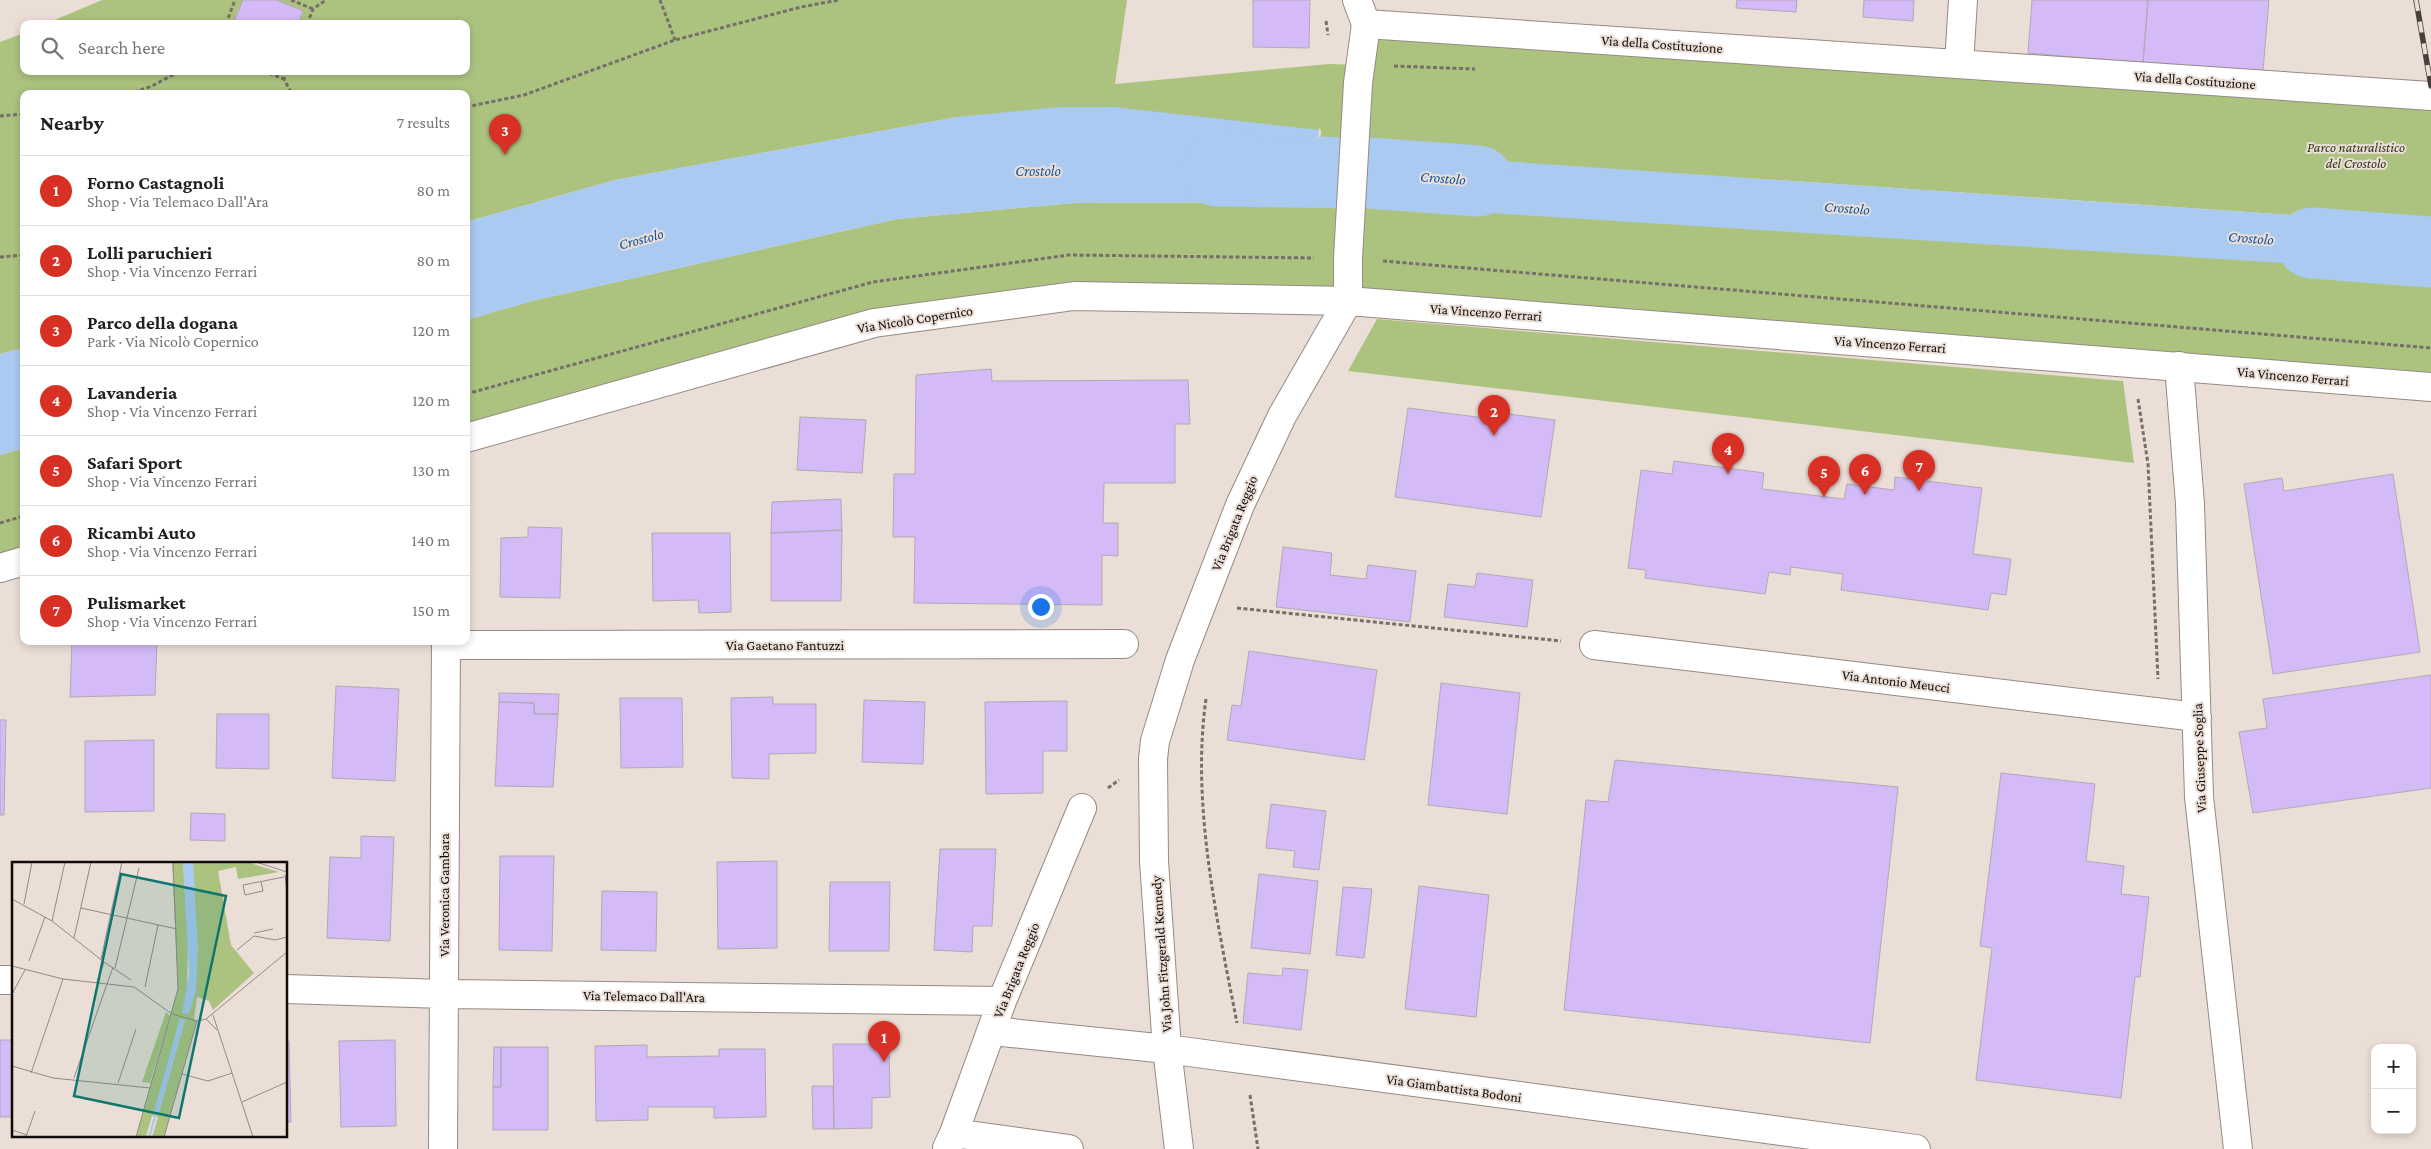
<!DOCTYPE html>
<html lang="en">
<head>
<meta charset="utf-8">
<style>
	body { margin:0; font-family:"Crimson Pro",serif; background:#f2f2f2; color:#202124 }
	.controls { position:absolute; right:15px; bottom:15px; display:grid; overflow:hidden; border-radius:10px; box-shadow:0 2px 8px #0003 }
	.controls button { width:45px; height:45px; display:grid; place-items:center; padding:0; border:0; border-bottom:1px solid #e0e0e0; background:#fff; color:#202124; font:25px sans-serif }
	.you { position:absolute; left:1040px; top:606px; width:18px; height:18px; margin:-12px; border:4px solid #fff; border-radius:50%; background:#1a73e8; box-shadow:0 0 0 8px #1a73e833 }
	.badge { display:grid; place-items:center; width:32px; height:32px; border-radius:50%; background:#d93025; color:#fff; font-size:16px; font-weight:700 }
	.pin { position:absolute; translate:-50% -41px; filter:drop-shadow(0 1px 2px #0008) }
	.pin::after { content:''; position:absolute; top:26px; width:18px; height:15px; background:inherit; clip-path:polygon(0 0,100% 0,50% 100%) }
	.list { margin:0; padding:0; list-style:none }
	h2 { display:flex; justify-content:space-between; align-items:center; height:65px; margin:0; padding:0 20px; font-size:21px }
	h2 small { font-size:16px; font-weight:400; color:#757577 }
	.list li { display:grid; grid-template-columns:32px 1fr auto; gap:15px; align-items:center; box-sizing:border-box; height:70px; padding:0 20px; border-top:1px solid #e0e0e0 }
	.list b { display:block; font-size:19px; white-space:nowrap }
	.list p { margin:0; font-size:16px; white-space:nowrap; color:#757577 }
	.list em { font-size:16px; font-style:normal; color:#757577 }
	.icon { flex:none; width:28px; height:28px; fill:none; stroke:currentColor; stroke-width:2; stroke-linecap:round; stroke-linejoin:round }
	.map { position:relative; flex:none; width:2431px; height:1149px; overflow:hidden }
	.search { position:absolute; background:#fff; box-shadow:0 2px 8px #0003; left:20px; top:20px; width:450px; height:55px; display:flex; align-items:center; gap:12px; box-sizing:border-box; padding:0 18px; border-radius:10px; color:#757577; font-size:19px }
	.panel { position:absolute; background:#fff; box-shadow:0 2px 8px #0003; left:20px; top:90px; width:450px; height:555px; border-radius:10px }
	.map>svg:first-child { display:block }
	.green { fill:#acc380; fill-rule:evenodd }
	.water { fill:#abcaf1 }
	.pier { fill:#ebded6 }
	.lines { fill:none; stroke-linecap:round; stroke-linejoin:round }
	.river { stroke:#abcaf1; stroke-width:71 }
	.building { fill:#d4baf6; stroke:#afaab6 }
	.street-casing { stroke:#958a82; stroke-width:30 }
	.secondary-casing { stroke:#958a82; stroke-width:30 }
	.path { stroke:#766e68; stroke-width:3; stroke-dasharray:4 2.5; stroke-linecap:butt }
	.street { stroke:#fff; stroke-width:28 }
	.secondary { stroke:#fff; stroke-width:28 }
	.rail-casing { stroke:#47413c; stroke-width:5.5 }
	.rail { stroke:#ebded6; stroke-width:4; stroke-dasharray:11; stroke-linecap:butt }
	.labels { text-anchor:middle; stroke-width:4; stroke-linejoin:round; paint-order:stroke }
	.street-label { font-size:14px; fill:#0f0b08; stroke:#ebded6 }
	.park-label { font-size:14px; font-style:italic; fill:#2c3614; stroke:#ebded6 }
	.water-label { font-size:15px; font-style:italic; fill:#0d55a1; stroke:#ebded6 }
	.inset-river { fill:none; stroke:#abcaf1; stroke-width:2.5 }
	.inset-road { fill:none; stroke:#938a84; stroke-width:1 }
	.view { fill:#0f766e; fill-opacity:0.15; stroke:#0f766e; stroke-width:2.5 }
	.inset-edge { fill:none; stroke:#0f0b08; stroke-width:2.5 }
</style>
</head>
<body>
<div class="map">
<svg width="2431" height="1149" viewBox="0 0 2431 1149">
	<rect width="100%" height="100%" fill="#ebded6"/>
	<path class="green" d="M 102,0 L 1127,0 L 1115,84 L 1329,64 L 1359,65 L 1366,24 L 2431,96 L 2431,387 L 1074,296 L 874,323 L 466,438 L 466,320 L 532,301 L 897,219 L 1074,203 L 1314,202 L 1319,131 L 957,117 L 615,180 L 466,222 L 466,94 L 24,94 L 24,348 L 0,354 L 0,42 L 24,33 L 24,71 L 466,71 L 466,24 L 45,24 ZM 1383,153 L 2407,223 L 2407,224 Z
		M 1377,319 L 2123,381 L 2134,463 L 1348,371 Z
		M 24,448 L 24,567 L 0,574 L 0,455 Z"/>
	<path class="water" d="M 1059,107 L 1114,107 L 1319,130 L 1315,202 L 1074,203 L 897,219 L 532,301 L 466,320 L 466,222 L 615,180 L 957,117 Z
		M 1382,153 L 2407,223 L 2411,271 L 1378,206 Z
		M 24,348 L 24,448 L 0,455 L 0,354 Z"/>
	<path class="pier" d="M 1319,128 L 1321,130 L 1317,202 L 1314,205 Z
		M 1383,150 L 1378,206 L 1378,209 L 1376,206 L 1380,153 Z"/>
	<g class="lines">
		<path class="river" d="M 1217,171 L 1369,173 L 1478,181
			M 2312,243 L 2431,252"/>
	</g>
	<path class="building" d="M 243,0 L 277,0 L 303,11 L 298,24 L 233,24 Z
		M 1253,0 L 1310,0 L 1309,48 L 1253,47 Z
		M 1737,0 L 1797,0 L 1796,12 L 1736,8 Z
		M 1864,0 L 1914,0 L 1913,21 L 1863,17 Z
		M 2032,0 L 2148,0 L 2143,63 L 2028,53 Z
		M 2148,0 L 2269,0 L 2263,71 L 2143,63 Z
		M 991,369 L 992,381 L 1188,380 L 1190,424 L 1175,424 L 1175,483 L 1104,483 L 1103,523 L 1118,523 L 1118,556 L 1102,555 L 1102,605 L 914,603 L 915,537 L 893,537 L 894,474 L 915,474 L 916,375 Z
		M 1408,408 L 1492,419 L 1493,412 L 1555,420 L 1541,517 L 1395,497 Z
		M 800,417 L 866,420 L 862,473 L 797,470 Z
		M 1674,461 L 1764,473 L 1762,489 L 1844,499 L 1847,484 L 1894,490 L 1895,477 L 1982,488 L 1973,554 L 2011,559 L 2006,595 L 1991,593 L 1988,610 L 1841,590 L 1843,574 L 1791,567 L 1790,575 L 1769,572 L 1765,594 L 1645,578 L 1646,570 L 1628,568 L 1641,470 L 1672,474 Z
		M 2393,474 L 2420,652 L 2273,674 L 2244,484 L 2282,478 L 2284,491 Z
		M 841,499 L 842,530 L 771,533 L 772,502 Z
		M 528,527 L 562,528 L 560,598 L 500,597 L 501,538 L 528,537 Z
		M 842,530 L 841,601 L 771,601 L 771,533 Z
		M 652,533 L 730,533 L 731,612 L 699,613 L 698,600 L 653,601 Z
		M 1283,547 L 1332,553 L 1330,575 L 1366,579 L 1368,565 L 1416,571 L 1410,622 L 1276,607 Z
		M 1477,573 L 1533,580 L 1527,627 L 1444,617 L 1448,584 L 1475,587 Z
		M 72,641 L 157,641 L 155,695 L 70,697 Z
		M 1249,651 L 1377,670 L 1364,760 L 1227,740 L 1232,705 L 1241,706 Z
		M 2431,675 L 2431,788 L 2253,813 L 2239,732 L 2267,728 L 2263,699 Z
		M 1441,683 L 1520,693 L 1507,814 L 1428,805 Z
		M 336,686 L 399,689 L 395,781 L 332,778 Z
		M 499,693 L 559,694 L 558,714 L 534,714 L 534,703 L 499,702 Z
		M 773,697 L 773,704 L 816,704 L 816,753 L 769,754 L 769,779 L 732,778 L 731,698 Z
		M 620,698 L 682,698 L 683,767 L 621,768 Z
		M 864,700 L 925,702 L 923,764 L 862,762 Z
		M 1067,701 L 1067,751 L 1043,751 L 1043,793 L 986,794 L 985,702 Z
		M 499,702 L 534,703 L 534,714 L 558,714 L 553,787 L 495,786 Z
		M 217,714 L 269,714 L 269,769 L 216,768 Z
		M 0,720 L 6,720 L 4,815 L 0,815 Z
		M 154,740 L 154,811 L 85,812 L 85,741 Z
		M 1615,760 L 1898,787 L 1870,1043 L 1564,1010 L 1586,800 L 1608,802 Z
		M 2001,773 L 2095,784 L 2086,861 L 2124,866 L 2121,894 L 2149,897 L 2140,977 L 2135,977 L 2121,1098 L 1976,1080 L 1992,948 L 1980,946 Z
		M 1271,804 L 1326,811 L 1319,870 L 1293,867 L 1295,851 L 1266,848 Z
		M 191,813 L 225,814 L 225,841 L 190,840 Z
		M 361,836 L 394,837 L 390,941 L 327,938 L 330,857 L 361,858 Z
		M 940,849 L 996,849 L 992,926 L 973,926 L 972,952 L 934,950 Z
		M 500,856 L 554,856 L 552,951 L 499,950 Z
		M 777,861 L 777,948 L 718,949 L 717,862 Z
		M 1259,874 L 1318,881 L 1310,954 L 1251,948 Z
		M 830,882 L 890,882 L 889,951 L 829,951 Z
		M 1419,886 L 1489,895 L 1476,1017 L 1405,1009 Z
		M 1343,887 L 1372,889 L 1364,958 L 1336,955 Z
		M 602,891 L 657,892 L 656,951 L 601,950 Z
		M 1283,968 L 1308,970 L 1301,1030 L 1243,1023 L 1248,973 L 1282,976 Z
		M 0,1040 L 14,1040 L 14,1117 L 0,1117 Z
		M 395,1040 L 396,1126 L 341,1127 L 339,1041 Z
		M 286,1041 L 289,1041 L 291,1122 L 286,1122 Z
		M 833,1044 L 889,1044 L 890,1097 L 872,1098 L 872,1128 L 834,1129 Z
		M 647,1045 L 647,1057 L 719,1056 L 719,1049 L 765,1049 L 766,1117 L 714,1118 L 714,1107 L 648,1107 L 648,1120 L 596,1121 L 595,1046 Z
		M 494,1047 L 501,1047 L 501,1087 L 493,1087 Z
		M 501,1047 L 548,1047 L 548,1130 L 493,1130 L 493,1087 L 501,1087 Z
		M 812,1086 L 833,1086 L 834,1129 L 813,1129 Z"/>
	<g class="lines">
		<g class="street-casing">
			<path id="street" d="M 1366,24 L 2431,96
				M 1959,64 L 1963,0
				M 2179,366 L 2190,504 L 2199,797 L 2238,1149
				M 446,645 L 1124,644
				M 1594,645 L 2197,717
				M 0,980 L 14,980
				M 286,989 L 444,994 L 1002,1001
				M 992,1031 L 1167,1049 L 1916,1149
				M 954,1133 L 1002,1001 L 1082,808
				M 947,1148 L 954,1133 L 1069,1149
				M 443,1149 L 446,641
				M 1179,1149 L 1167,1049 L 1154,861 L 1153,759 L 1155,741 L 1180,660 L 1240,505 L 1282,416 L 1348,301 L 1348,258 L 1358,83 L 1366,24 L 1357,0"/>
		</g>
		<g class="secondary-casing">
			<path id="secondary" d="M 466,438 L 874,323 L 1074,296 L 1348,301 L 2431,387
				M 0,568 L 24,561"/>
		</g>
		<path class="path" d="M 291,0 L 313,9
			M 660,0 L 675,40
			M 1326,21 L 1328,35
			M 226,24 L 235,0
			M 307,24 L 313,9 L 326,0
			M 1394,66 L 1475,69
			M 263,71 L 284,79
			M 287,71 L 284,79 L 292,94
			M 128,94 L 152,86 L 180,71
			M 466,107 L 524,95 L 675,40 L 801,7 L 839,0
			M 0,116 L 24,114
			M 0,257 L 24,255
			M 1383,261 L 2431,348
			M 466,394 L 873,282 L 1069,255 L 1314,258
			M 2138,399 L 2148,464 L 2158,679
			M 0,523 L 24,516
			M 1237,608 L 1561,641
			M 1206,699 C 1191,803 1217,920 1237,1023
			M 1108,788 L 1119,780
			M 1250,1095 L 1258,1149"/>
		<use href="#street" class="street"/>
		<use href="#secondary" class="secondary"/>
		<g class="rail-casing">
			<path id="rail" d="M 2416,0 L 2431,86"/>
		</g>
		<use href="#rail" class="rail"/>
	</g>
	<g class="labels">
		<g class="street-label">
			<text transform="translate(1662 44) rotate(4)" y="5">Via della Costituzione</text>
			<text transform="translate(2195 80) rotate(4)" y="5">Via della Costituzione</text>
			<text transform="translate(1486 312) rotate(4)" y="5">Via Vincenzo Ferrari</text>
			<text transform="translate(915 319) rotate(-9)" y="5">Via Nicolò Copernico</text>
			<text transform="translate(1890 344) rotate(4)" y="5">Via Vincenzo Ferrari</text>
			<text transform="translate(2293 376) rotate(5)" y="5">Via Vincenzo Ferrari</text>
			<text transform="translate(1234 523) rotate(-68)" y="5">Via Brigata Reggio</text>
			<text x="785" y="650">Via Gaetano Fantuzzi</text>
			<text transform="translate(1896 681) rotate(7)" y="5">Via Antonio Meucci</text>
			<text transform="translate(2199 758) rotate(-92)" y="5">Via Giuseppe Soglia</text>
			<text transform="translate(444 895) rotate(-90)" y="5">Via Veronica Gambara</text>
			<text transform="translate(1161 954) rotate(-94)" y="5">Via John Fitzgerald Kennedy</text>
			<text transform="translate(1016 970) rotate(-68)" y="5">Via Brigata Reggio</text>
			<text transform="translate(644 996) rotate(1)" y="5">Via Telemaco Dall'Ara</text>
			<text transform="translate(1454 1088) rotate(8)" y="5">Via Giambattista Bodoni</text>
		</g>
		<g class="park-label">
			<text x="2356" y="152">Parco naturalistico<tspan x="2356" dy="16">del Crostolo</tspan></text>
		</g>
		<g class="water-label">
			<text x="1038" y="176">Crostolo</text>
			<text transform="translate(1443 178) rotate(4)" y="5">Crostolo</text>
			<text transform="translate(1847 208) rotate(4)" y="5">Crostolo</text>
			<text transform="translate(2251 238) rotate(4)" y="5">Crostolo</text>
			<text transform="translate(641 239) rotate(-15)" y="5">Crostolo</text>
		</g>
	</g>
	<g transform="translate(12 862)">
		<rect width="275" height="275" fill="#ebded6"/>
		<path d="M 160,0 L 171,0 L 176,77 L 175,129 L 183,134 L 181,0 L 235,0 L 267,10 L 226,17 L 224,5 L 206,9 L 219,83 L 242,111 L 201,148 L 197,139 L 185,135 L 182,157 L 185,159 L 152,275 L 140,275 L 146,255 L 140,254 L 134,275 L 124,275 L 166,127 ZM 168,157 L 173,158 L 147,250 L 143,249 ZM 154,150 L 158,154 L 138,221 L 130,220 Z" fill="#acc380" fill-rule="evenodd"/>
		<path d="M 171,0 L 181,0 L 186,87 L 184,129 L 177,152 L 170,151 L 177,112 ZM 168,156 L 173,158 L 147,250 L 142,249 Z" fill="#abcaf1"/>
		<path class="inset-river" d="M 137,275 L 147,242"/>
		<path class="inset-road" d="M 244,0 L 275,10M 273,13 L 275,30M 249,20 L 251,29 L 233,33 L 231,23 L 272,15M 0,37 L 40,59 L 92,100 L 85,120M 12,42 L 20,0M 69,46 L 165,67M 40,59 L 53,0M 242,71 L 261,67M 62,76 L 79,0M 225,88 L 242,74 L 263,78 L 275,75M 89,97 L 110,0M 17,99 L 33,55M 92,100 L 119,118M 0,104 L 51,117 L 122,125 L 160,152M 103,106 L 127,6M 133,125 L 146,63M 0,132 L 13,108M 160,152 L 185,159 L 194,157 L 275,90M 201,153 L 241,275M 194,157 L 205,168M 0,204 L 41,216 L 138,226M 19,211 L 51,117M 170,212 L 196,219 L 220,211M 62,216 L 101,105M 106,221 L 124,167M 230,240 L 275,220M 0,268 L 15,273M 14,275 L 23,249M 124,275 L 166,127 L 161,0M 152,275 L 185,159"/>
		<path class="view" d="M 109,12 L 214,34 L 167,256 L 62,234 Z"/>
		<rect width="275" height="275" class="inset-edge"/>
	</g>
</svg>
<div class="controls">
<button>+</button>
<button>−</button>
</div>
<div class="you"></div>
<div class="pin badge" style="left:884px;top:1062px">1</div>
<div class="pin badge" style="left:1494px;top:436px">2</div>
<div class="pin badge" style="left:505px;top:155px">3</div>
<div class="pin badge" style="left:1728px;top:474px">4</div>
<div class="pin badge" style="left:1824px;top:497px">5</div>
<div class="pin badge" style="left:1865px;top:495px">6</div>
<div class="pin badge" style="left:1919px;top:491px">7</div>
<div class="search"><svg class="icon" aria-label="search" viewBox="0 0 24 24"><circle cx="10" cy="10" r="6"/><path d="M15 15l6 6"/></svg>Search here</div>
<section class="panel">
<h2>Nearby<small>7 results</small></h2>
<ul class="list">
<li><span class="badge">1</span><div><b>Forno Castagnoli</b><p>Shop · Via Telemaco Dall'Ara</p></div><em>80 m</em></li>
<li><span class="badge">2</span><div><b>Lolli paruchieri</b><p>Shop · Via Vincenzo Ferrari</p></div><em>80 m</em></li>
<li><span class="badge">3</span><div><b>Parco della dogana</b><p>Park · Via Nicolò Copernico</p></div><em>120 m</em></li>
<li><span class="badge">4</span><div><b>Lavanderia</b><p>Shop · Via Vincenzo Ferrari</p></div><em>120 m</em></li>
<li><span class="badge">5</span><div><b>Safari Sport</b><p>Shop · Via Vincenzo Ferrari</p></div><em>130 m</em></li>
<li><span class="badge">6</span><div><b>Ricambi Auto</b><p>Shop · Via Vincenzo Ferrari</p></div><em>140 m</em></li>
<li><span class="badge">7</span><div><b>Pulismarket</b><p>Shop · Via Vincenzo Ferrari</p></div><em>150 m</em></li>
</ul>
</section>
</div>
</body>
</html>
